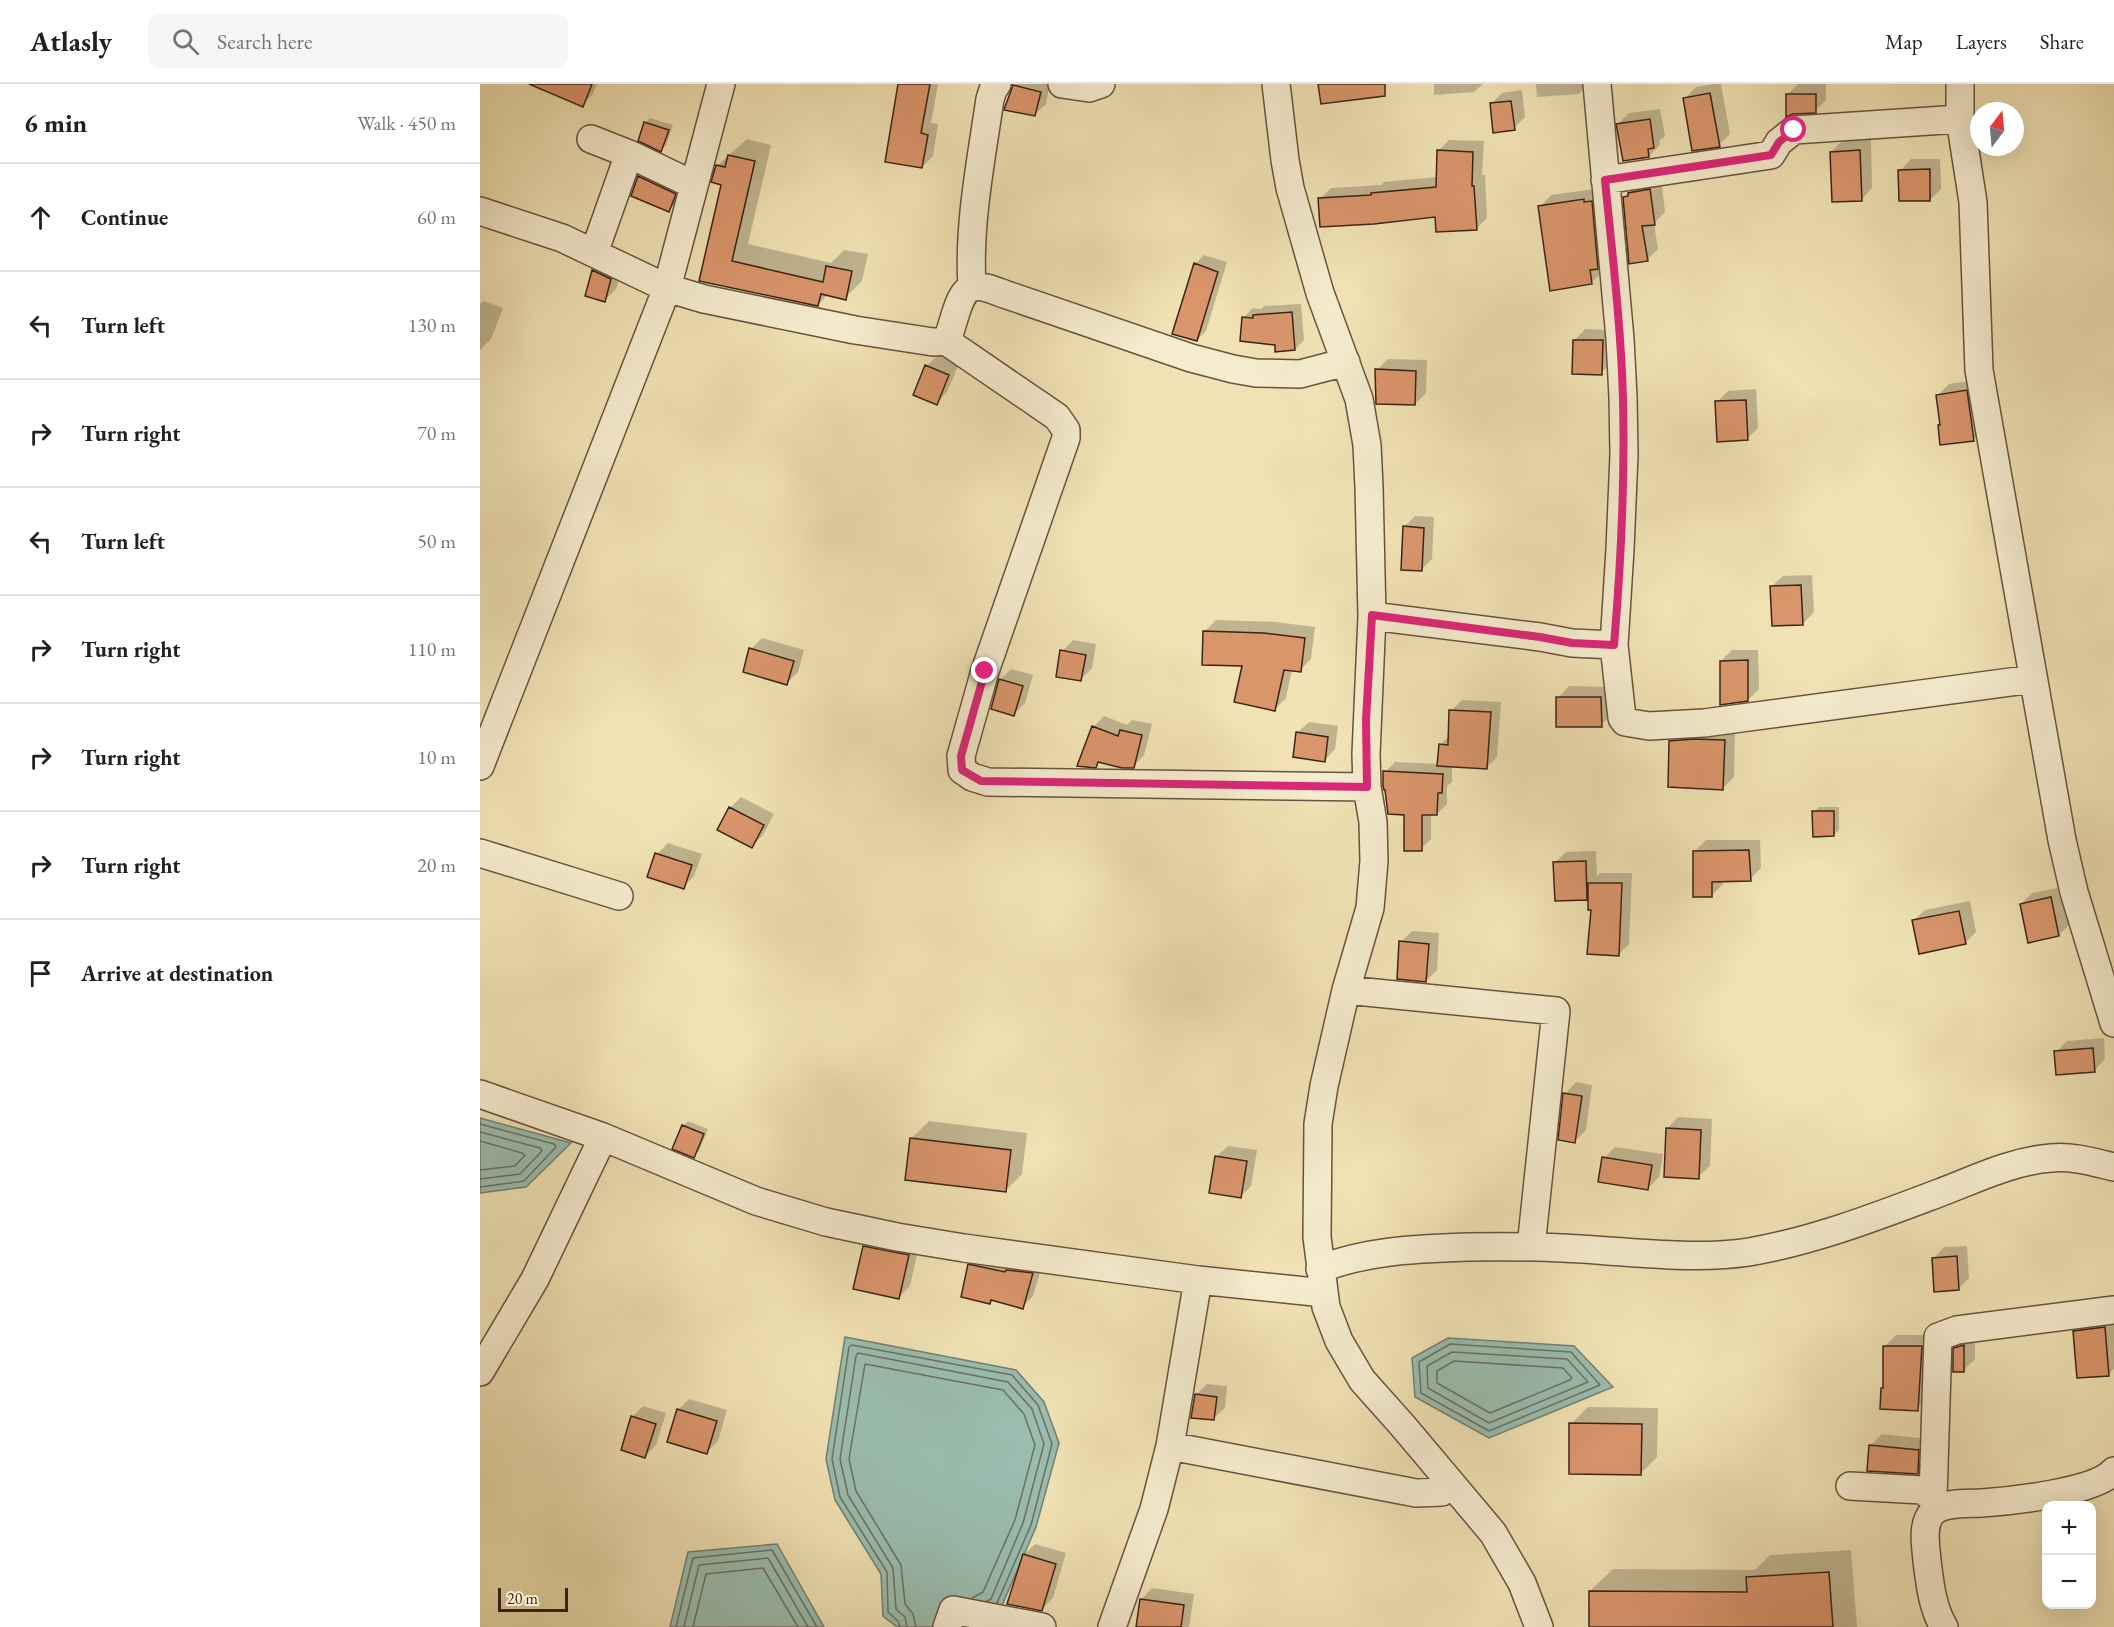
<!DOCTYPE html>
<html lang="en">
<head>
<meta charset="utf-8">
<style>
	body { margin:0; font-family:"EB Garamond",serif; background:#f6f6f6; color:#202124 }
	.controls { position:absolute; right:18px; bottom:18px; display:grid; overflow:hidden; border-radius:12px; box-shadow:0 6px 24px #0002 }
	.controls button { width:54px; height:54px; display:grid; place-items:center; padding:0; border:0; border-bottom:2px solid #e0e0e0; background:#fff; color:#202124; font:30px sans-serif }
	.compass { position:absolute; left:1490px; top:18px; width:54px; height:54px; border-radius:50%; background:#fff; box-shadow:0 6px 24px #0002; rotate:16deg }
	.scale { position:absolute; left:18px; bottom:15px; width:70px; box-sizing:border-box; padding-left:6px; border:3px solid #3c2317; border-top:0; font-size:16px; line-height:21px; white-space:nowrap; color:#3c2317; -webkit-text-stroke:4px #f5ecce; paint-order:stroke }
	.stop { position:absolute; width:18px; height:18px; margin:-14px; border:4px solid #db2777; border-radius:50%; background:#fff }
	.stop.end { background:#db2777; border-color:#fff; box-shadow:0 2px 6px #0008 }
	.list { margin:0; padding:0; list-style:none }
	h2 { display:flex; justify-content:space-between; align-items:center; height:78px; margin:0; padding:0 24px; font-size:26px }
	h2 small { font-size:20px; font-weight:400; color:#757577 }
	.list li { display:grid; grid-template-columns:39px 1fr auto; gap:18px; align-items:center; box-sizing:border-box; height:108px; padding:0 24px; border-top:2px solid #e0e0e0 }
	.list b { display:block; font-size:22px; white-space:nowrap }
	.list em { font-size:20px; font-style:normal; color:#757577 }
	.icon { flex:none; width:33px; height:33px; fill:none; stroke:currentColor; stroke-width:2; stroke-linecap:round; stroke-linejoin:round }
	.map { position:relative; flex:none; width:1634px; height:1543px; overflow:hidden }
	header { display:flex; align-items:center; gap:36px; box-sizing:border-box; height:84px; padding:0 30px; background:#fff; border-bottom:2px solid #e0e0e0 }
	header strong { font-size:28px }
	nav { display:flex; gap:33px; margin-inline-start:auto; font-size:21px }
	.search { width:420px; height:54px; background:#f6f6f6; display:flex; align-items:center; gap:15px; box-sizing:border-box; padding:0 21px; border-radius:12px; color:#757577; font-size:22px }
	main { display:flex }
	aside { flex:1; background:#fff }
	.map>svg:first-child { display:block }
	.water { fill:#9abdaf; stroke:#747f72; stroke-width:1.5 }
	.shadow { fill:#0003 }
	.lines { fill:none; stroke-linecap:round; stroke-linejoin:round }
	.shore { stroke:#6b7063; stroke-width:1.5 }
	.building { fill:#da956b; stroke:#3c2317; stroke-width:1.5 }
	.minor-casing { stroke:#69533e; stroke-width:30 }
	.minor { stroke:#f5ecce; stroke-width:27 }
	.route { stroke:#db2777; stroke-width:8 }
</style>
</head>
<body>
<header>
<strong>Atlasly</strong>
<div class="search"><svg class="icon" aria-label="search" viewBox="0 0 24 24"><circle cx="10" cy="10" r="6"/><path d="M15 15l6 6"/></svg>Search here</div>
<nav><a>Map</a><a>Layers</a><a>Share</a></nav>
</header>
<main>
<aside>
<h2>6 min<small>Walk · 450 m</small></h2>
<ul class="list">
<li><svg class="icon" aria-label="ahead" viewBox="0 0 24 24"><path d="M12 20V5M6 11l6-6 6 6"/></svg><div><b>Continue</b></div><em>60 m</em></li>
<li><svg class="icon" aria-label="left" viewBox="0 0 24 24"><path d="M17 20v-9H6M10 6l-5 5 5 5"/></svg><div><b>Turn left</b></div><em>130 m</em></li>
<li><svg class="icon" aria-label="right" viewBox="0 0 24 24"><path d="M7 20v-9h11M14 6l5 5-5 5"/></svg><div><b>Turn right</b></div><em>70 m</em></li>
<li><svg class="icon" aria-label="left" viewBox="0 0 24 24"><path d="M17 20v-9H6M10 6l-5 5 5 5"/></svg><div><b>Turn left</b></div><em>50 m</em></li>
<li><svg class="icon" aria-label="right" viewBox="0 0 24 24"><path d="M7 20v-9h11M14 6l5 5-5 5"/></svg><div><b>Turn right</b></div><em>110 m</em></li>
<li><svg class="icon" aria-label="right" viewBox="0 0 24 24"><path d="M7 20v-9h11M14 6l5 5-5 5"/></svg><div><b>Turn right</b></div><em>10 m</em></li>
<li><svg class="icon" aria-label="right" viewBox="0 0 24 24"><path d="M7 20v-9h11M14 6l5 5-5 5"/></svg><div><b>Turn right</b></div><em>20 m</em></li>
<li><svg class="icon" aria-label="arrive" viewBox="0 0 24 24"><path d="M6 21V4h12l-3 4 3 4H6"/></svg><div><b>Arrive at destination</b></div></li>
</ul>
</aside>
<div class="map">
<svg width="1634" height="1543" viewBox="0 0 1634 1543">
	<rect width="100%" height="100%" fill="#f0e2b4"/>
	<filter id="stains"><feTurbulence type="fractalNoise" baseFrequency=".00333" numOctaves="4"/><feColorMatrix values="0 0 0 0 .2 0 0 0 0 .09 0 0 0 0 .02 0 0 0 .5 -.17"/></filter>
	<radialGradient id="worn" r=".72"><stop offset=".6" stop-color="#630" stop-opacity="0"/><stop offset="1" stop-color="#630" stop-opacity=".3"/></radialGradient>
	<path class="water" d="M 0,1034 L 91,1059 L 46,1103 L 0,1109 Z
		M 365,1253 L 536,1286 L 564,1318 L 579,1359 L 556,1443 L 520,1526 L 484,1543 L 417,1543 L 403,1532 L 401,1490 L 355,1416 L 346,1375 Z
		M 968,1254 L 1094,1262 L 1133,1303 L 1009,1354 L 935,1313 L 932,1274 Z
		M 297,1460 L 344,1543 L 190,1543 L 208,1468 Z"/>
	<path class="shadow" d="M 69,0 L 117,0 L 113,10 L 102,21 Z
		M 419,0 L 458,0 L 451,39 L 458,40 L 453,72 L 442,83 Z
		M 536,0 L 570,0 L 566,20 L 554,31 L 534,2 Z
		M 954,0 L 1003,0 L 994,8 L 954,11 Z
		M 1056,0 L 1108,0 L 1099,10 L 1057,13 Z
		M 1235,0 L 1241,0 L 1250,50 L 1239,61 L 1205,14 L 1216,3 Z
		M 1318,0 L 1346,0 L 1346,16 L 1335,27 L 1307,11 Z
		M 1042,6 L 1045,33 L 1034,44 L 1011,20 L 1022,9 Z
		M 1180,25 L 1185,52 L 1179,57 L 1180,61 L 1169,72 L 1138,40 L 1149,29 Z
		M 170,34 L 193,41 L 186,61 L 181,66 L 165,39 Z
		M 267,55 L 291,61 L 268,160 L 351,179 L 364,166 L 388,170 L 382,197 L 365,214 L 348,210 L 338,221 L 221,196 L 243,100 L 237,82 Z
		M 969,56 L 1004,57 L 1002,91 L 1005,91 L 1007,134 L 996,145 L 956,132 L 840,115 L 851,104 L 901,101 L 904,98 L 957,93 L 958,67 Z
		M 1391,56 L 1392,104 L 1381,116 L 1351,68 L 1362,57 Z
		M 1431,75 L 1460,75 L 1461,105 L 1450,116 L 1420,87 Z
		M 170,82 L 206,98 L 199,116 L 188,127 L 153,111 L 159,93 Z
		M 1181,95 L 1185,128 L 1174,139 L 1178,165 L 1167,176 L 1145,114 L 1160,98 Z
		M 1115,105 L 1122,188 L 1111,199 L 1060,123 L 1071,111 Z
		M 724,171 L 747,178 L 726,247 L 717,256 L 715,180 Z
		M 124,175 L 142,184 L 136,205 L 125,216 L 106,211 L 113,186 Z
		M 3,217 L 23,224 L 11,255 L 0,266 L 0,220 Z
		M 821,220 L 824,256 L 815,265 L 796,260 L 763,234 L 773,224 L 781,225 L 784,222 Z
		M 1105,245 L 1133,246 L 1133,278 L 1121,289 L 1094,257 Z
		M 458,271 L 479,280 L 467,308 L 456,319 L 447,282 Z
		M 908,275 L 947,276 L 946,309 L 935,320 L 897,286 Z
		M 1497,296 L 1505,344 L 1494,355 L 1458,311 L 1469,300 Z
		M 1276,305 L 1278,344 L 1267,355 L 1237,318 L 1248,307 Z
		M 935,432 L 954,433 L 952,475 L 941,486 L 924,443 Z
		M 1332,491 L 1334,528 L 1323,540 L 1291,503 L 1303,492 Z
		M 736,536 L 796,538 L 835,543 L 831,575 L 820,586 L 812,585 L 806,614 L 795,625 L 764,581 L 725,547 Z
		M 282,554 L 324,566 L 318,588 L 307,599 L 271,565 Z
		M 593,556 L 616,560 L 612,584 L 601,595 L 582,567 Z
		M 1252,566 L 1278,566 L 1279,605 L 1268,616 L 1241,577 Z
		M 531,585 L 553,591 L 545,619 L 534,630 L 520,596 Z
		M 1089,602 L 1132,603 L 1132,630 L 1121,641 L 1078,614 Z
		M 982,616 L 1021,618 L 1017,673 L 1006,684 L 972,682 L 972,698 L 967,702 L 967,720 L 957,730 L 951,730 L 951,755 L 941,765 L 905,688 L 915,678 L 958,680 L 960,661 L 970,651 L 971,627 Z
		M 624,632 L 647,641 L 652,636 L 672,640 L 664,671 L 653,683 L 620,677 L 615,682 L 613,643 Z
		M 829,638 L 858,642 L 855,665 L 844,677 L 817,649 Z
		M 1202,646 L 1255,646 L 1254,693 L 1243,704 L 1191,657 Z
		M 261,713 L 294,730 L 283,751 L 272,762 L 250,724 Z
		M 1339,723 L 1359,723 L 1359,746 L 1354,751 L 1334,728 Z
		M 1226,756 L 1280,756 L 1281,784 L 1270,795 L 1243,796 L 1243,800 L 1232,811 L 1215,767 Z
		M 188,759 L 222,770 L 214,792 L 203,803 L 177,770 Z
		M 1116,767 L 1117,792 L 1120,789 L 1152,789 L 1149,860 L 1138,871 L 1112,824 L 1109,812 L 1106,815 L 1074,779 L 1086,768 Z
		M 1582,803 L 1590,840 L 1579,851 L 1541,820 L 1552,809 Z
		M 1490,817 L 1496,848 L 1485,859 L 1433,837 L 1445,826 Z
		M 932,847 L 959,849 L 957,886 L 946,897 L 921,858 Z
		M 1624,954 L 1625,975 L 1614,987 L 1576,968 L 1587,957 Z
		M 1096,998 L 1112,1001 L 1106,1046 L 1095,1057 L 1085,1010 Z
		M 1198,1033 L 1232,1035 L 1230,1082 L 1218,1093 L 1187,1045 Z
		M 208,1037 L 228,1045 L 219,1067 L 213,1072 L 203,1042 Z
		M 449,1037 L 547,1049 L 542,1090 L 525,1107 L 432,1054 Z
		M 748,1062 L 777,1066 L 771,1102 L 760,1113 L 736,1073 Z
		M 1135,1063 L 1183,1070 L 1179,1093 L 1168,1104 L 1124,1074 Z
		M 395,1152 L 439,1161 L 430,1202 L 419,1213 L 384,1163 Z
		M 1487,1162 L 1489,1194 L 1478,1205 L 1453,1175 L 1464,1163 Z
		M 501,1170 L 563,1179 L 553,1212 L 542,1223 L 513,1215 L 510,1218 L 490,1181 Z
		M 1634,1233 L 1634,1285 L 1628,1291 L 1595,1248 L 1606,1236 Z
		M 1416,1251 L 1452,1251 L 1448,1314 L 1437,1325 L 1402,1304 L 1404,1302 L 1405,1262 Z
		M 1495,1251 L 1495,1275 L 1484,1286 L 1475,1265 L 1486,1253 Z
		M 727,1300 L 747,1302 L 745,1324 L 733,1335 L 716,1311 Z
		M 209,1315 L 247,1326 L 238,1357 L 227,1368 L 198,1326 Z
		M 163,1322 L 186,1329 L 176,1361 L 165,1372 L 152,1333 Z
		M 1108,1323 L 1178,1324 L 1177,1373 L 1160,1390 L 1091,1340 Z
		M 1402,1350 L 1449,1355 L 1448,1377 L 1437,1388 L 1391,1361 Z
		M 555,1460 L 586,1469 L 573,1514 L 562,1525 L 544,1471 Z
		M 1371,1466 L 1377,1543 L 1110,1543 L 1110,1507 L 1133,1485 L 1275,1486 L 1290,1471 Z
		M 672,1504 L 714,1510 L 709,1543 L 657,1543 L 661,1516 Z"/>
	<g class="lines">
		<path class="shore" d="M 0,1040 L 74,1060 L 76,1063 L 44,1097 L 0,1103
			M 0,1048 L 60,1064 L 62,1067 L 40,1090 L 0,1095
			M 0,1057 L 42,1069 L 45,1071 L 35,1082 L 0,1086
			M 970,1260 L 1091,1268 L 1120,1301 L 1009,1347 L 941,1309 L 939,1278 Z
			M 972,1268 L 1087,1275 L 1108,1298 L 1009,1339 L 948,1304 L 947,1282 Z
			M 974,1277 L 1083,1284 L 1092,1294 L 1090,1296 L 1010,1329 L 957,1299 L 957,1287 Z
			M 196,1543 L 213,1474 L 292,1466 L 337,1543
			M 204,1543 L 219,1481 L 288,1474 L 328,1543
			M 213,1543 L 226,1490 L 283,1484 L 318,1543
			M 420,1543 L 418,1537 L 408,1528 L 407,1488 L 360,1413 L 352,1375 L 369,1263 L 372,1261 L 532,1291 L 558,1321 L 572,1360 L 551,1441 L 517,1519
			M 427,1543 L 425,1533 L 416,1525 L 413,1484 L 368,1411 L 360,1375 L 376,1272 L 378,1269 L 528,1298 L 552,1325 L 564,1360 L 543,1439 L 511,1515 L 507,1517
			M 436,1543 L 433,1530 L 425,1520 L 421,1481 L 376,1407 L 369,1375 L 385,1280 L 523,1306 L 544,1330 L 555,1361 L 535,1436 L 503,1508 L 492,1514"/>
	</g>
	<path class="building" d="M 49,0 L 112,0 L 103,23 Z
		M 418,0 L 450,0 L 441,49 L 448,51 L 442,84 L 405,78 Z
		M 838,0 L 905,0 L 905,12 L 841,20 Z
		M 533,1 L 561,8 L 555,32 L 524,26 Z
		M 1230,9 L 1240,63 L 1212,67 L 1203,14 Z
		M 1306,10 L 1336,10 L 1336,29 L 1313,30 L 1306,33 Z
		M 1031,17 L 1035,46 L 1013,49 L 1010,19 Z
		M 1170,35 L 1174,64 L 1168,65 L 1169,73 L 1143,77 L 1136,40 Z
		M 164,38 L 189,46 L 181,68 L 158,57 Z
		M 957,66 L 993,68 L 992,102 L 994,102 L 997,146 L 956,148 L 955,133 L 894,140 L 840,143 L 838,114 L 891,111 L 891,109 L 956,103 Z
		M 1380,66 L 1382,117 L 1352,118 L 1350,68 Z
		M 248,71 L 275,77 L 252,177 L 343,198 L 346,182 L 372,187 L 366,216 L 341,210 L 338,222 L 219,197 L 241,101 L 231,98 L 236,81 L 245,83 Z
		M 1450,85 L 1450,117 L 1419,117 L 1418,86 Z
		M 158,92 L 196,110 L 189,128 L 151,112 Z
		M 1170,105 L 1175,141 L 1162,142 L 1168,177 L 1149,180 L 1143,113 L 1148,112 L 1148,109 Z
		M 1104,115 L 1104,118 L 1112,117 L 1118,185 L 1110,186 L 1112,200 L 1070,207 L 1058,122 Z
		M 714,179 L 738,188 L 717,257 L 692,250 Z
		M 112,186 L 131,195 L 125,218 L 105,212 Z
		M 812,228 L 815,266 L 795,268 L 795,261 L 760,257 L 762,233 L 773,234 L 773,231 Z
		M 1093,256 L 1123,256 L 1122,291 L 1092,290 Z
		M 445,281 L 469,291 L 457,321 L 433,311 Z
		M 895,285 L 936,287 L 935,321 L 896,320 Z
		M 1487,306 L 1494,357 L 1460,361 L 1458,341 L 1460,341 L 1456,311 Z
		M 1266,316 L 1268,356 L 1237,358 L 1235,317 Z
		M 923,442 L 944,444 L 942,487 L 921,486 Z
		M 1321,501 L 1323,541 L 1292,542 L 1290,502 Z
		M 723,547 L 784,549 L 825,554 L 821,588 L 804,586 L 795,627 L 754,618 L 762,582 L 722,581 Z
		M 269,564 L 314,577 L 307,601 L 263,588 Z
		M 580,566 L 606,571 L 601,597 L 576,593 Z
		M 1268,576 L 1268,617 L 1240,621 L 1240,577 Z
		M 519,595 L 543,602 L 534,632 L 511,625 Z
		M 1076,613 L 1121,613 L 1122,643 L 1076,643 Z
		M 969,626 L 1011,628 L 1007,685 L 957,682 L 959,660 L 968,661 Z
		M 612,642 L 638,652 L 640,646 L 662,651 L 654,684 L 642,684 L 618,678 L 616,684 L 597,682 Z
		M 816,648 L 848,653 L 845,678 L 813,673 Z
		M 1213,655 L 1245,656 L 1243,706 L 1188,703 L 1189,657 Z
		M 903,687 L 963,690 L 962,709 L 958,709 L 957,731 L 942,731 L 942,767 L 924,767 L 924,731 L 908,730 L 905,706 L 904,706 L 903,702 Z
		M 249,723 L 284,741 L 272,764 L 237,746 Z
		M 1332,727 L 1354,727 L 1354,752 L 1333,753 Z
		M 1269,766 L 1271,797 L 1232,798 L 1232,813 L 1213,813 L 1213,767 Z
		M 175,769 L 212,781 L 204,805 L 167,793 Z
		M 1106,777 L 1107,816 L 1075,817 L 1073,778 Z
		M 1108,799 L 1142,799 L 1139,872 L 1107,870 L 1111,826 L 1108,826 Z
		M 1571,813 L 1579,852 L 1548,859 L 1540,820 Z
		M 1479,827 L 1486,860 L 1439,870 L 1432,836 Z
		M 919,857 L 949,860 L 946,898 L 917,895 Z
		M 1613,964 L 1615,988 L 1576,991 L 1574,967 Z
		M 1083,1009 L 1102,1012 L 1095,1059 L 1078,1056 Z
		M 202,1041 L 224,1050 L 214,1074 L 192,1065 Z
		M 1186,1044 L 1221,1046 L 1219,1095 L 1184,1093 Z
		M 430,1054 L 531,1066 L 526,1108 L 425,1096 Z
		M 735,1072 L 767,1077 L 761,1114 L 729,1109 Z
		M 1122,1073 L 1172,1081 L 1168,1106 L 1118,1098 Z
		M 383,1162 L 429,1171 L 419,1215 L 373,1205 Z
		M 1477,1172 L 1479,1206 L 1454,1208 L 1452,1174 Z
		M 488,1180 L 525,1188 L 526,1186 L 553,1189 L 543,1225 L 511,1216 L 510,1220 L 481,1213 Z
		M 1625,1243 L 1629,1292 L 1597,1294 L 1593,1247 Z
		M 1484,1261 L 1484,1288 L 1473,1288 L 1473,1264 Z
		M 1403,1262 L 1442,1262 L 1438,1327 L 1400,1325 L 1401,1304 L 1403,1304 Z
		M 715,1310 L 737,1313 L 734,1336 L 711,1334 Z
		M 197,1325 L 237,1337 L 227,1370 L 187,1358 Z
		M 151,1332 L 176,1340 L 165,1374 L 141,1366 Z
		M 1089,1339 L 1162,1340 L 1161,1391 L 1089,1390 Z
		M 1389,1361 L 1439,1366 L 1438,1390 L 1387,1387 Z
		M 543,1470 L 576,1480 L 562,1527 L 527,1520 Z
		M 1349,1488 L 1353,1543 L 1109,1543 L 1109,1507 L 1267,1508 L 1266,1493 Z
		M 660,1515 L 704,1521 L 701,1543 L 656,1543 Z"/>
	<g class="lines">
		<g class="minor-casing">
			<path id="minor" d="M 582,0 L 609,4 L 621,0
				M 796,0 L 805,76 L 810,104 L 840,209 L 879,315 L 887,361 L 889,403 L 892,532 L 886,670 L 887,703 L 893,738 L 894,777 L 890,824 L 866,906 L 844,1002 L 838,1040 L 837,1153 L 846,1223 L 859,1257 L 882,1296 L 923,1342 L 1013,1449 L 1042,1499 L 1059,1543
				M 1117,0 L 1140,255 L 1143,313 L 1144,371 L 1140,465 L 1134,561 L 1142,634 L 1145,638 L 1169,642 L 1224,639 L 1553,595
				M 1480,0 L 1480,35 L 1493,118 L 1499,286 L 1582,756 L 1594,808 L 1634,939
				M 111,55 L 149,70 L 214,101
				M 1125,96 L 1291,71 L 1299,58 L 1314,46 L 1480,35
				M 0,127 L 82,154 L 187,204 L 224,215 L 375,246 L 453,258 L 466,257 C 474,244 477,206 494,203 C 503,201 518,208 527,211 L 711,274 L 753,285 L 776,289 L 820,290 L 866,278
				M 114,169 L 149,70
				M 492,203 C 488,141 501,77 510,15 L 513,6 L 517,0
				M 466,257 L 577,333 L 586,346 L 586,354 L 505,587 L 481,672 L 482,686 L 492,693 L 508,698 L 887,703
				M 892,532 L 1060,553 L 1092,559 L 1134,561
				M 0,682 L 187,204 L 241,0
				M 0,769 L 139,812
				M 866,906 L 1076,927 L 1051,1163
				M 0,1010 L 123,1053 L 276,1117 L 346,1138 L 417,1153 L 484,1164 L 718,1196 L 844,1209
				M 840,1185 C 888,1166 937,1165 988,1163 C 1035,1162 1081,1163 1128,1167 C 1174,1170 1223,1175 1269,1168 C 1334,1157 1398,1132 1459,1109 C 1496,1095 1532,1077 1571,1074 C 1593,1072 1613,1078 1634,1083
				M 0,1288 L 55,1195 L 123,1053
				M 690,1362 L 936,1409 L 962,1408 L 972,1400
				M 1370,1402 L 1442,1406 L 1464,1422
				M 1453,1414 L 1458,1253 L 1477,1246 L 1634,1226
				M 467,1543 L 473,1526 L 562,1543
				M 632,1543 L 674,1425 L 690,1362 L 718,1196
				M 1464,1543 C 1452,1523 1450,1500 1447,1477 C 1446,1462 1441,1440 1453,1428 C 1464,1418 1488,1420 1502,1419 C 1532,1417 1615,1408 1634,1387"/>
		</g>
		<use href="#minor" class="minor"/>
	</g>
	<g class="lines">
		<path class="route" d="M 505,587 L 481,672 L 482,686 L 501,697 L 887,703 L 886,636 L 892,531 L 1060,553 L 1092,559 L 1134,561 C 1141,479 1145,397 1143,315 C 1141,241 1132,168 1125,96 L 1291,71 L 1299,58 L 1314,46"/>
	</g>
	<rect width="100%" height="100%" filter="url(#stains)"/>
	<rect width="100%" height="100%" fill="url(#worn)"/>
</svg>
<div class="controls">
<button>+</button>
<button>−</button>
</div>
<svg class="compass" viewBox="-18 -18 36 36"><path d="M0-13l5 13h-10z" fill="#e53935"/><path d="M0 13l5-13h-10z" fill="#757577"/></svg>
<div class="scale">20 m</div>
<div class="stop" style="left:1314px;top:46px"></div>
<div class="stop end" style="left:505px;top:587px"></div>
</div>
</main>
</body>
</html>
